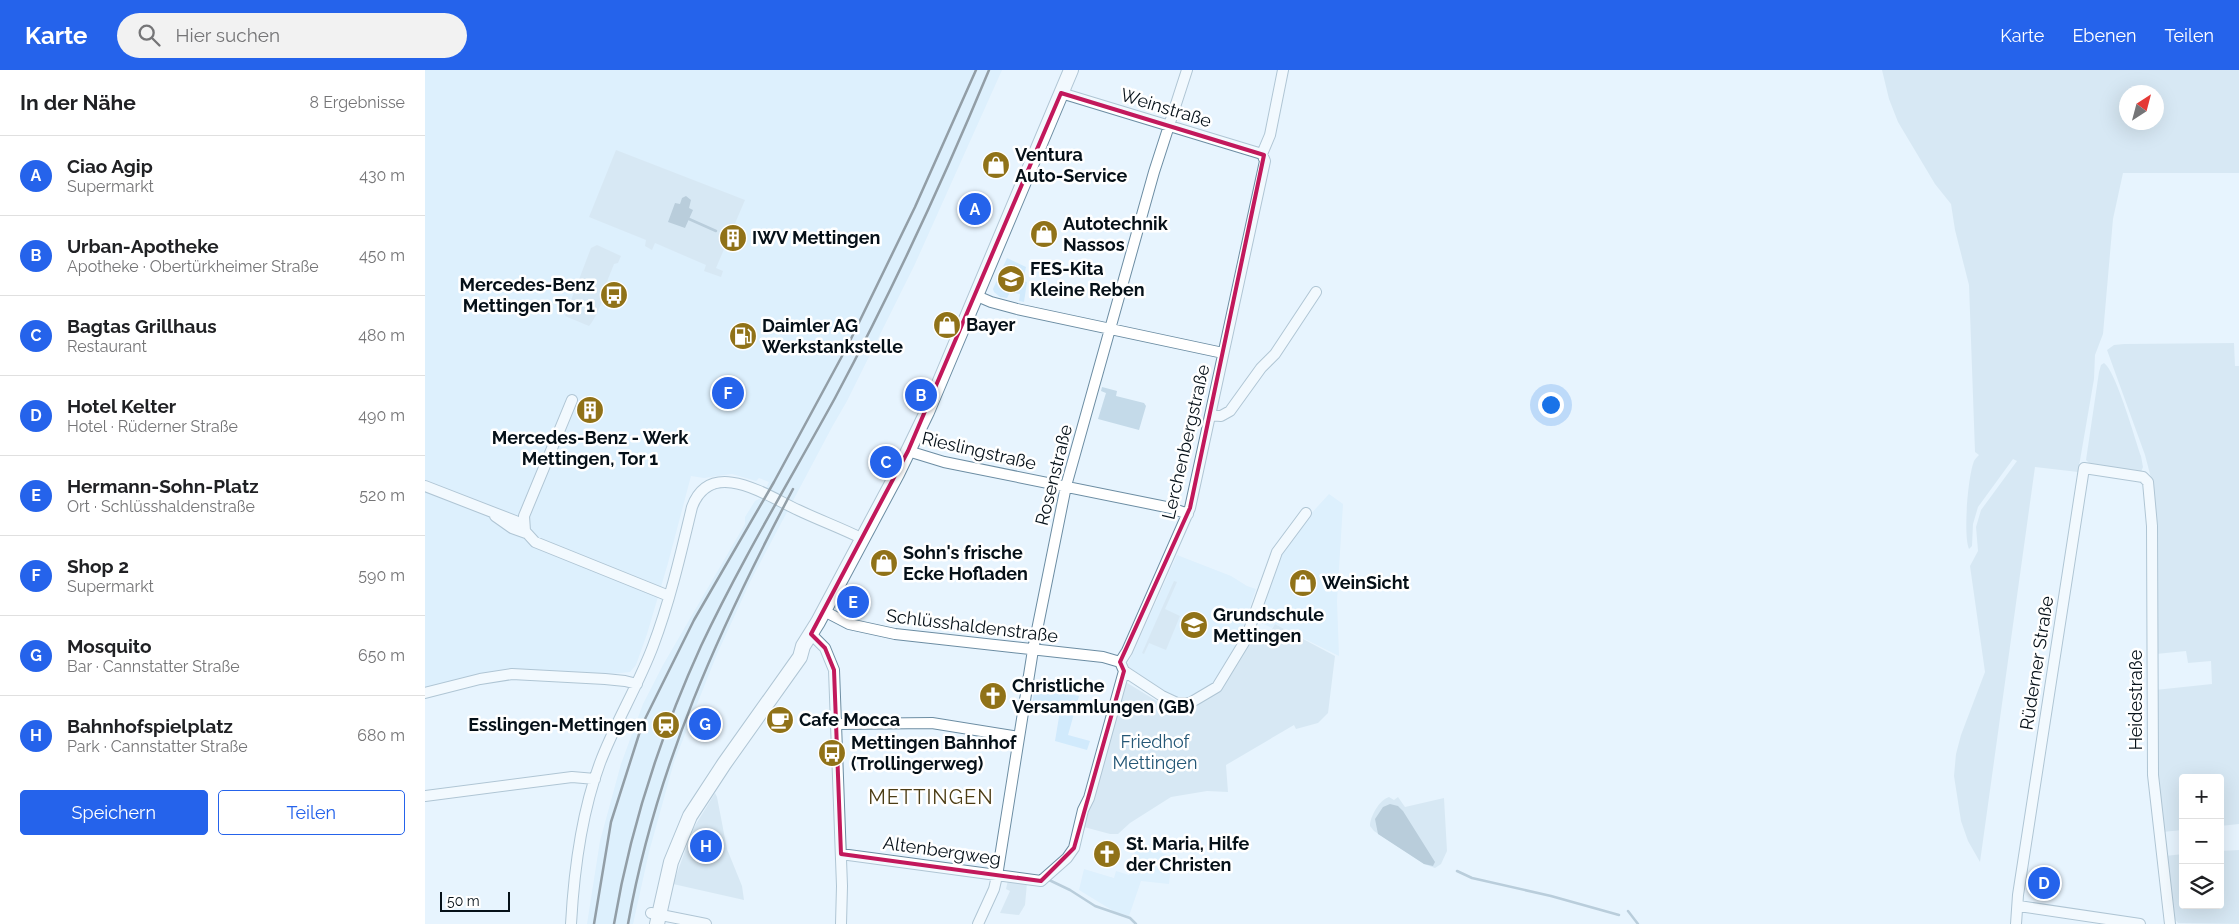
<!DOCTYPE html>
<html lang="de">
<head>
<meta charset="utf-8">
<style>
	body { margin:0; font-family:Raleway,sans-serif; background:#f2f2f2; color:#202124 }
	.controls { position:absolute; right:15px; bottom:15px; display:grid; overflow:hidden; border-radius:5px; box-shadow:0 5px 20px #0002 }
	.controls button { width:45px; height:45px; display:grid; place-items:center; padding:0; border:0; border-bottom:1px solid #e0e0e0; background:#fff; color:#202124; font:25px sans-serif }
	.compass { position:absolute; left:1694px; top:15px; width:45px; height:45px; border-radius:50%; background:#fff; box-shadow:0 5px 20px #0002; rotate:36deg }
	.scale { position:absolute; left:15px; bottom:12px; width:70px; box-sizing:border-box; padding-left:5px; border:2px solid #051018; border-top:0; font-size:14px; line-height:18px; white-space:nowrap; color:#051018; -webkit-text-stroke:4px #fff; paint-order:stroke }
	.you { position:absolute; left:1125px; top:334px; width:18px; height:18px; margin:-12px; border:4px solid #fff; border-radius:50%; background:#1a73e8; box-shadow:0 0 0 8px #1a73e833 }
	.badge { display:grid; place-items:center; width:32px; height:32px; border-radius:50%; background:#2563eb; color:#fff; font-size:16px; font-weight:700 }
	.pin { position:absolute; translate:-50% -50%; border:2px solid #fff; box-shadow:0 1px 5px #0006 }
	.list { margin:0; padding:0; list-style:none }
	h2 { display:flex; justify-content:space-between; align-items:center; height:65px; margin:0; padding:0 20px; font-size:21px }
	h2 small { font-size:16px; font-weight:400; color:#757577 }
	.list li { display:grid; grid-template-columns:32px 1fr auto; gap:15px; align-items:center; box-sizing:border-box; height:80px; padding:0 20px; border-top:1px solid #e0e0e0 }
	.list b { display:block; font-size:19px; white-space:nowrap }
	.list p { margin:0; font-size:16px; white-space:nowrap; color:#757577 }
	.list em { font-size:16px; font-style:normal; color:#757577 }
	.actions { display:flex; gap:10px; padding:15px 20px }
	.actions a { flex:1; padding:11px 0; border:1px solid #2563eb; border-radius:5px; text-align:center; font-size:18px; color:#2563eb }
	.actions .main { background:#2563eb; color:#fff }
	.icon { flex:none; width:28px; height:28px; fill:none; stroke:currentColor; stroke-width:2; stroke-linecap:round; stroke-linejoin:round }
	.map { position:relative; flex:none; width:1814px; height:854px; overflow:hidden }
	header { display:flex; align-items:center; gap:30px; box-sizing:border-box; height:70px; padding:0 25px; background:#2563eb; color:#fff }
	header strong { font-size:24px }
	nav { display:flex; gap:28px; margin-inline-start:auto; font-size:18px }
	.search { width:350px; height:45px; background:#f2f2f2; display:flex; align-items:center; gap:12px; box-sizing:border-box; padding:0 18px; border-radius:28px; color:#757577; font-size:19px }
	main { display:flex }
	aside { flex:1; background:#fff }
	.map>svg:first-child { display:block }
	.built { fill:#d1eafc }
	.green { fill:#c4dae9; fill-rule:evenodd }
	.water { fill:#819eb2 }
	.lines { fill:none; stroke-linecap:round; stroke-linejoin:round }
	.stream { stroke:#819eb2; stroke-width:2.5 }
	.minor-casing { stroke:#6c8da3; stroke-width:12 }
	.major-casing { stroke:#6c8da3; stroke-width:16 }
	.minor { stroke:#fff; stroke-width:10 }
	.major { stroke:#fff; stroke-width:14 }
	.rail { stroke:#2a353d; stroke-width:2.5 }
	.marked { fill:none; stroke:#c2185b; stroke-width:4; stroke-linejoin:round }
	.labels { text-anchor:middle; stroke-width:5; stroke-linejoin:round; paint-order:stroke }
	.street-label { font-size:18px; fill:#051018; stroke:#fff }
	.poi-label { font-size:18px; font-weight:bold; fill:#051018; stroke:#fff; text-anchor:start }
	.park-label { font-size:18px; fill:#245776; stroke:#fff }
	.quarter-label { font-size:20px; letter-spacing:1px; fill:#4c3d15; stroke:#fff }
</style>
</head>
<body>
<header>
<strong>Karte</strong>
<div class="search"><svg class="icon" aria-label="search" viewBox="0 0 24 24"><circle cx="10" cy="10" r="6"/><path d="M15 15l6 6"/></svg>Hier suchen</div>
<nav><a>Karte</a><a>Ebenen</a><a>Teilen</a></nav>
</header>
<main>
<aside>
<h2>In der Nähe<small>8 Ergebnisse</small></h2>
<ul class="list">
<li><span class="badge">A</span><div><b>Ciao Agip</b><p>Supermarkt</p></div><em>430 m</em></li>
<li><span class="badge">B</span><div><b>Urban-Apotheke</b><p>Apotheke · Obertürkheimer Straße</p></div><em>450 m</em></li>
<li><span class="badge">C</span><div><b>Bagtas Grillhaus</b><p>Restaurant</p></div><em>480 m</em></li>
<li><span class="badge">D</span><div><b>Hotel Kelter</b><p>Hotel · Rüderner Straße</p></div><em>490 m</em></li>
<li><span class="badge">E</span><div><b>Hermann-Sohn-Platz</b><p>Ort · Schlüsshaldenstraße</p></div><em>520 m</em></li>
<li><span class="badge">F</span><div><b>Shop 2</b><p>Supermarkt</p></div><em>590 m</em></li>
<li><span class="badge">G</span><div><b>Mosquito</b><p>Bar · Cannstatter Straße</p></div><em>650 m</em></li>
<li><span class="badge">H</span><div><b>Bahnhofspielplatz</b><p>Park · Cannstatter Straße</p></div><em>680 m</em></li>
</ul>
<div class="actions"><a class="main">Speichern</a><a>Teilen</a></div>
</aside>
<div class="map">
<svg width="1814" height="854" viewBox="0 0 1814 854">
	<rect width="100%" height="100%" fill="#e7f4fe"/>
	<path class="built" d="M 0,0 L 577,0 L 490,194 L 422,331 L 407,357 L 326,510 L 292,584 L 249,692 L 224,782 L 208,854 L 162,854 L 175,771 L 196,694 L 218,634 L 238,595 L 320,454 L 320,447 L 330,431 L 336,428 L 344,412 L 334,408 L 331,411 L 307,404 L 279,408 L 266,406 L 243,493 L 222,564 L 211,595 L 205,602 L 177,605 L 118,601 L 0,619 Z
		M 582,188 L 601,197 L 598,211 L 602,212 L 599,232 L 594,231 L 595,224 L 585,222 L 582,228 L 575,227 L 569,222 L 568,219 Z
		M 904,424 L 918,434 L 912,531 L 914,586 L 850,554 L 847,558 L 832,551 L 848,504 L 859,479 L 873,458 Z
		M 752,485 L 806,506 L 822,516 L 831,519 L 815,567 L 793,607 L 788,614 L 769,626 L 759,629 L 753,628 L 738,620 L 705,598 L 703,594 Z
		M 610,613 L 634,616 L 634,622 L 654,626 L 643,665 L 665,671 L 662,680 L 630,671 L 635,641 L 607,637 Z
		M 713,771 L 725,780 L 747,786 L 744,814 L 716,811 L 704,846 L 690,842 L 654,820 L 659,799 L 689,808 L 691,801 L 704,805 Z"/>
	<path class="green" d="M 1457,0 L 1814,0 L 1814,103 L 1698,103 L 1688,149 L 1678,264 L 1670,285 L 1669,309 L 1653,402 L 1610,397 L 1555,792 L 1543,771 L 1536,751 L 1529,706 L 1531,684 L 1536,665 L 1560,602 L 1545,496 L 1553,481 L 1551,457 L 1556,440 L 1592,391 L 1588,389 L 1553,437 L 1548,454 L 1547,476 L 1544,479 C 1538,465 1543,406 1549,391 C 1550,389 1552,387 1554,385 L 1550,382 L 1544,215 L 1530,160 L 1526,134 L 1510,114 L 1473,52 L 1464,29 ZM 1702,22 L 1732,22 L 1732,52 L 1702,52 Z
		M 191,80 L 320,130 L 291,198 L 298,201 L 296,207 L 279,201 L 281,195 L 230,173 L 227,180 L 220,176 L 221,170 L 164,147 Z
		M 172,175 L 196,186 L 193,193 L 189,194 L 179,219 C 180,228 170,250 164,256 L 140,246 L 166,178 Z
		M 1809,273 L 1810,296 L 1814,296 L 1814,754 L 1795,756 L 1795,708 L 1758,708 L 1758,760 L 1737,762 L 1733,721 L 1730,620 L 1787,614 L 1786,591 L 1763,593 L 1761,581 L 1731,584 L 1726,408 L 1720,385 L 1682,280 L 1689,275 L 1699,274 Z
		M 1679,293 C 1691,301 1710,369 1716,386 L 1718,397 L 1716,402 L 1665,394 L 1661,390 L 1674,302 L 1676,295 Z
		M 677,317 L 692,321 L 691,326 L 719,333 L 721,336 L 714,360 L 673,349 L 681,323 L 676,321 Z
		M 749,511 L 752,512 L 740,539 L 755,546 L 741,580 L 724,573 L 719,584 L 717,583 Z
		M 850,554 L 910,586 L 903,643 L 893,653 L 871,659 L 869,655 L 801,695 L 803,722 L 782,721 L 746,727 L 705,753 L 693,764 L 685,764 L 659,757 L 699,611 L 740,636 L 756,640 L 772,636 L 796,619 L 823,576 L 835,564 L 843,566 Z
		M 290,723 L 292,727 L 302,779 L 317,816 L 319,830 L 248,814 L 268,759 Z
		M 964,727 L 969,730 L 973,727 L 980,737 L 1019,728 L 1022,781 L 1016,794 L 1010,798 L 999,794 L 949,761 L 945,756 C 945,747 954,730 964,727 Z
		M 1814,780 L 1814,854 L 1753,853 L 1749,848 L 1740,786 L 1758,784 L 1758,835 L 1795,835 L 1795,781 Z
		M 583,810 L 602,813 L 600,835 L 594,845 L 575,843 L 585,821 L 581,819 Z"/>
	<path class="water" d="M 261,126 L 266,130 L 264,138 L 268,140 L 260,158 L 243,152 L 250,133 L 255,134 L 257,128 Z
		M 965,734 L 973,736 L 978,741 L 1010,792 L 1008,796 L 999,794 L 953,764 L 950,749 L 958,737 Z"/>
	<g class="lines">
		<path class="stream" d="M 264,149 L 291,161
			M 1032,801 L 1047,808 L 1126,826 L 1194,845
			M 622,809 L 645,820 L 670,836 L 705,848 L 711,854
			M 1203,841 L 1213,854"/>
		<g class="minor-casing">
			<path id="minor" d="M 636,23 L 837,84
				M 837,84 L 845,65 L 858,0
				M 552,226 L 566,232 L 592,239 L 798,283
				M 147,330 L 99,446 L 100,461 L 110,472 L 244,526
				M 785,345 L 796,346 L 805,341 L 836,298 L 850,284 L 891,222
				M 483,381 L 519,392 L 746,438 L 763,444
				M 0,416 L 98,454
				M 70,446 L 87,458 L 101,463
				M 399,541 L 424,554 L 470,564 L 678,587 L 695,592
				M 386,564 L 400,578 L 409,600 L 417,816 L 416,854
				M 695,592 L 702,581 L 765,438 L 840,91 L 837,84
				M 699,601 L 737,626 L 752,633 L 765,633 L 792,617 L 820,571 L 852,482 L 881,443
				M 0,623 L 55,609 L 87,604 L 180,609 L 200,611 L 212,614
				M 412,654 L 507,653 L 594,667
				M 0,726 L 147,707 L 170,709
				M 416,784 L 616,811 L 642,788 L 649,778 L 658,740 L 664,728 L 699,601 L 695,592
				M 1594,836 L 1715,854
				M 226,843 L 281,854
				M 146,854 C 149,800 156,744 175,693 C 190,653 213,616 228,576 C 245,531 256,483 267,437 C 286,386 344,427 373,440 C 394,450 416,458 436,468
				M 553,854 L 569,819 L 572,806 L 608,580 L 641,416 L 729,102 L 762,0
				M 1591,854 L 1593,825 L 1659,398 L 1718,407 L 1723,412 L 1727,456 L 1728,705 L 1745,854"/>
		</g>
		<g class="major-casing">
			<path id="major" d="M 232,854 L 246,792 L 265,746 L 299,694 L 375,587 L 378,576 L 393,552 L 472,404 L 502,342 L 646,0"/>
		</g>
		<use href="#minor" class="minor"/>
		<use href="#major" class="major"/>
		<path class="rail" d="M 169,854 L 186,752 L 217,655 L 269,550 L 349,412 L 423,275 L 490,137 L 551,0
			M 189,854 C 205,759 236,664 276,576 C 316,491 365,410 410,328 C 467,221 518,111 564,0
			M 203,854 C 231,697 294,559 368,419"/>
	</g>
	<path d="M0 0H1814V854H0ZM 636,23 L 839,85 L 765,438 L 695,592 L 699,601 L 649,778 L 616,811 L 416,784 L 409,600 L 400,578 L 386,564 L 483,381 Z" fill="#e7f4fe" fill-opacity=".55" fill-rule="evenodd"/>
	<path class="marked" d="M 636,23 L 839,85 L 765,438 L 695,592 L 699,601 L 649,778 L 616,811 L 416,784 L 409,600 L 400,578 L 386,564 L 483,381 Z"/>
	<defs>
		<g id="shop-disc" transform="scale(1.4375)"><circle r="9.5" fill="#907218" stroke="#fff"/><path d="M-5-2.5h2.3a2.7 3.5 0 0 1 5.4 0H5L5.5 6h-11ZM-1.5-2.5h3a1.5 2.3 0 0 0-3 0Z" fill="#fff"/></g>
		<g id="building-disc" transform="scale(1.4375)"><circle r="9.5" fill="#907218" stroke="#fff"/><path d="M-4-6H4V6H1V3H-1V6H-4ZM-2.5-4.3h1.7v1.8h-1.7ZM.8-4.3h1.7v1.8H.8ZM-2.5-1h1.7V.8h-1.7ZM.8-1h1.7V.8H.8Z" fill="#fff"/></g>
		<g id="school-disc" transform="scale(1.4375)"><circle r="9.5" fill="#907218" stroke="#fff"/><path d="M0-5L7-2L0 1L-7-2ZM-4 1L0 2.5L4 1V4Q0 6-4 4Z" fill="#fff"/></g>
		<g id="bus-disc" transform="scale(1.4375)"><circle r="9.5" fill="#907218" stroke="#fff"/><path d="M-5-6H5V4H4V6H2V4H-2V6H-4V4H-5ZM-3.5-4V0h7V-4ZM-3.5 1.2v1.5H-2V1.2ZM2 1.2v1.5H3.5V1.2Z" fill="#fff"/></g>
		<g id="fuel-disc" transform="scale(1.4375)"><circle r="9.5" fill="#907218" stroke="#fff"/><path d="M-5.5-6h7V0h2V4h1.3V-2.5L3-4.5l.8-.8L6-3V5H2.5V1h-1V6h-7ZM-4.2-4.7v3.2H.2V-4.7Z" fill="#fff"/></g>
		<g id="church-disc" transform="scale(1.4375)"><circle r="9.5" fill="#907218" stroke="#fff"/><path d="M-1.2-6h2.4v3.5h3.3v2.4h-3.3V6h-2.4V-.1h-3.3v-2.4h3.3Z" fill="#fff"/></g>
		<g id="cafe-disc" transform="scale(1.4375)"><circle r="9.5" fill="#907218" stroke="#fff"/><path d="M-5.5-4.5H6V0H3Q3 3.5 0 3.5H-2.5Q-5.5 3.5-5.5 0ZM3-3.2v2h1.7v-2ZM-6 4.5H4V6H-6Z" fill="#fff"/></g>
		<g id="station-disc" transform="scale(1.4375)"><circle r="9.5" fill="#907218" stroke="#fff"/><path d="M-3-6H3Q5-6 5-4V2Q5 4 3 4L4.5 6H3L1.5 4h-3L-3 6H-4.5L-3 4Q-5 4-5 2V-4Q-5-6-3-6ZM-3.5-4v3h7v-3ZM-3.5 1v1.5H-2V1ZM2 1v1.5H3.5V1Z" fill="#fff"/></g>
	</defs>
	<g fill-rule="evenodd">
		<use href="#shop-disc" x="571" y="95"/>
		<use href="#shop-disc" x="619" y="164"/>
		<use href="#building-disc" x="308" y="168"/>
		<use href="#school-disc" x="586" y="209"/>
		<use href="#bus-disc" x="189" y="225"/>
		<use href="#shop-disc" x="522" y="255"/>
		<use href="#fuel-disc" x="318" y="266"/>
		<use href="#building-disc" x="165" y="340"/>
		<use href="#shop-disc" x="459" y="493"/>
		<use href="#shop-disc" x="878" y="513"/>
		<use href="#school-disc" x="769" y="555"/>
		<use href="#church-disc" x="568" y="626"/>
		<use href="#cafe-disc" x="355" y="650"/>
		<use href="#station-disc" x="241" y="655"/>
		<use href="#bus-disc" x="407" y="683"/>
		<use href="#church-disc" x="682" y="784"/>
	</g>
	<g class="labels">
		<g class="street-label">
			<text transform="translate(741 38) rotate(17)" y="6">Weinstraße</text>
			<text transform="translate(761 372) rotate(-77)" y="6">Lerchenbergstraße</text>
			<text transform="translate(554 381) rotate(13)" y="6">Rieslingstraße</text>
			<text transform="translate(629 405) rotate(-76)" y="6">Rosenstraße</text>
			<text transform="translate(547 556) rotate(7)" y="6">Schlüsshaldenstraße</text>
			<text transform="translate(1612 593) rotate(-81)" y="6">Rüderner Straße</text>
			<text transform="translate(1711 630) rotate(-90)" y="6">Heidestraße</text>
			<text transform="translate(517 781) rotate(8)" y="6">Altenbergweg</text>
		</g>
		<g class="poi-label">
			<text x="590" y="91">Ventura<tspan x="590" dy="21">Auto-Service</tspan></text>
			<text x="638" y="160">Autotechnik<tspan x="638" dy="21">Nassos</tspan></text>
			<text x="327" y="174">IWV Mettingen</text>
			<text x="605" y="205">FES-Kita<tspan x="605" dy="21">Kleine Reben</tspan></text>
			<text x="170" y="221" text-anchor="end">Mercedes-Benz<tspan x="170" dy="21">Mettingen Tor 1</tspan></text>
			<text x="541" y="261">Bayer</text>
			<text x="337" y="262">Daimler AG<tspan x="337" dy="21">Werkstankstelle</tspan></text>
			<text x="165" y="374" text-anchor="middle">Mercedes-Benz - Werk<tspan x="165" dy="21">Mettingen, Tor 1</tspan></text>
			<text x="478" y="489">Sohn's frische<tspan x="478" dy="21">Ecke Hofladen</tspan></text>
			<text x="897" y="519">WeinSicht</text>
			<text x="788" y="551">Grundschule<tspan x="788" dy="21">Mettingen</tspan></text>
			<text x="587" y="622">Christliche<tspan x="587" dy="21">Versammlungen (GB)</tspan></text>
			<text x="374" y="656">Cafe Mocca</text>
			<text x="222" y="661" text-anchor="end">Esslingen-Mettingen</text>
			<text x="426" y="679">Mettingen Bahnhof<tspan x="426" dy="21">(Trollingerweg)</tspan></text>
			<text x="701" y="780">St. Maria, Hilfe<tspan x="701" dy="21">der Christen</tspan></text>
		</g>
		<g class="park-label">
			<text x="730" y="678">Friedhof<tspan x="730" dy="21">Mettingen</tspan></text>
		</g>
		<g class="quarter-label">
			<text x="506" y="734">METTINGEN</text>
		</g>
	</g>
</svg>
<div class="controls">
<button>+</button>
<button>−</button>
<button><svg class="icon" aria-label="layers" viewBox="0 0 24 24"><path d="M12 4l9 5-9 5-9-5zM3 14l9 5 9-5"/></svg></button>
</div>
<svg class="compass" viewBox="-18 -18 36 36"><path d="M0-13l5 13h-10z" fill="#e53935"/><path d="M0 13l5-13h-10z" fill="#757577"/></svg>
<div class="scale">50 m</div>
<div class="you"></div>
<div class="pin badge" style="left:550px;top:139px">A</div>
<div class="pin badge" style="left:496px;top:325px">B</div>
<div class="pin badge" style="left:461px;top:392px">C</div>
<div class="pin badge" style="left:1619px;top:813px">D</div>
<div class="pin badge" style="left:428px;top:532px">E</div>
<div class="pin badge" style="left:303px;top:323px">F</div>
<div class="pin badge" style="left:280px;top:654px">G</div>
<div class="pin badge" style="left:281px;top:776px">H</div>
</div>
</main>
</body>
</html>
